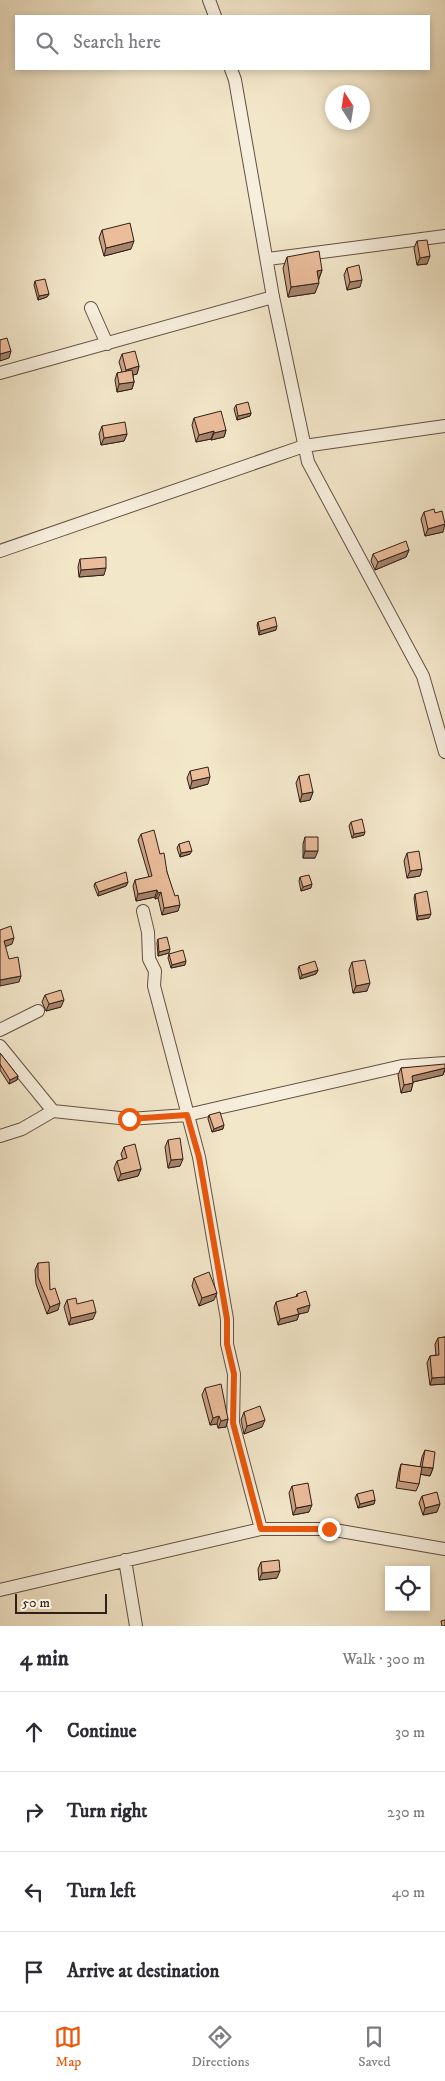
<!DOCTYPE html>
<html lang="en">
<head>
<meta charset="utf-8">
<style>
	body { margin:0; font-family:"IM FELL DW Pica",serif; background:#f2f2f3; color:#2b2b33 }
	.controls { position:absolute; right:15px; bottom:15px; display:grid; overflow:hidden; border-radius:0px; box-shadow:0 2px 8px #0003 }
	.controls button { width:45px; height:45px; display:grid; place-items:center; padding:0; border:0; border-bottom:1px solid #e1e1e2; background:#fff; color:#2b2b33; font:25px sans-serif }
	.compass { position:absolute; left:325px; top:85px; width:45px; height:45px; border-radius:50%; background:#fff; box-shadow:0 2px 8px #0003; rotate:348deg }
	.scale { position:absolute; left:15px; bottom:12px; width:92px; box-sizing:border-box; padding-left:5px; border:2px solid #311f18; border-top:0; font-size:14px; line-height:18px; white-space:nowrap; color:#311f18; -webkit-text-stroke:4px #f7efdd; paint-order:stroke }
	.stop { position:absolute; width:15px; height:15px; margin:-11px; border:4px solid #ea580c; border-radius:50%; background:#fff }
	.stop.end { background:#ea580c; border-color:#fff; box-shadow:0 1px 5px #0008 }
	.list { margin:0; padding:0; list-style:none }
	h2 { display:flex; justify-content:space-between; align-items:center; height:65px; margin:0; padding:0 20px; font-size:21px }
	h2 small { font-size:16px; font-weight:400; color:#7c7c81 }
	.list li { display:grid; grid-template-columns:32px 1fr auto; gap:15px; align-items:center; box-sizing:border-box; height:80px; padding:0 20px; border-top:1px solid #e1e1e2 }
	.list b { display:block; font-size:19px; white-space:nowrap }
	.list em { font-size:16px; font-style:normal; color:#7c7c81 }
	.icon { flex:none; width:28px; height:28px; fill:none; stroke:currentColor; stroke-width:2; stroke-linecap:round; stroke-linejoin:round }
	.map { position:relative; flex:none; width:445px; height:1626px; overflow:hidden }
	.search { position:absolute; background:#fff; box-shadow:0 2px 8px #0003; left:15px; right:15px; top:15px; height:55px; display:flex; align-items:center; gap:12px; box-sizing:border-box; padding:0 18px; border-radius:0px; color:#7c7c81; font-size:19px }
	.sheet { height:385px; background:#fff }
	nav { display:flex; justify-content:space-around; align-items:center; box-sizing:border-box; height:70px; border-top:1px solid #e1e1e2; background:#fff; font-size:14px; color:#7c7c81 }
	nav a { display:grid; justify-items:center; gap:2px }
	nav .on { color:#ea580c }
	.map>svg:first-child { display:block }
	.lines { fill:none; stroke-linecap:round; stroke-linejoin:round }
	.minor-casing { stroke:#625144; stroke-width:14 }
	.minor { stroke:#f7efdd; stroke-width:12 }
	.wall { fill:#caa385; stroke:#311f18 }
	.shaded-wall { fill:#a4846c; stroke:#311f18 }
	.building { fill:#ebbd9b; stroke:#311f18 }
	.route { stroke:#ea580c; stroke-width:6 }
</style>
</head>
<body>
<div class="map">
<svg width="445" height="1626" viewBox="0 0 445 1626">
	<rect width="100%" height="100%" fill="#f3e7ca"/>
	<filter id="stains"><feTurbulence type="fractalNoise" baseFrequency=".004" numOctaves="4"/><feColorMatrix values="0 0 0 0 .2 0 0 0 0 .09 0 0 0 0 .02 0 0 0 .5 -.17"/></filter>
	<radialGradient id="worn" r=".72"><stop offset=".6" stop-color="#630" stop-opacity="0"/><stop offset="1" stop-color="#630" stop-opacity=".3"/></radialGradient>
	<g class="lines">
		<g class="minor-casing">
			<path id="minor" d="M 209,0 L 215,16
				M 231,69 L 235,80 L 273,297 L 308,462 L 423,676 L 445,752
				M 268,259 L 445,236
				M 91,308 L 107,344
				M 0,373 L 273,297
				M 0,551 L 304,446 L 445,426
				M 143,911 L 148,932 L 149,959 L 155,971 L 154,986 L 199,1157 L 227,1319 L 227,1344 L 234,1374 L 233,1423 L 261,1529
				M 0,1030 L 38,1011
				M 0,1046 L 53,1111
				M 0,1136 L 22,1129 L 53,1111 L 129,1119 L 187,1115 L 402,1066 L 445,1063
				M 125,1560 L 136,1626
				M 0,1590 L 261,1529 L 329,1529 L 445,1549"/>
		</g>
		<use href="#minor" class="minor"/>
	</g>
	<path class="wall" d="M 102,230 L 131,249 L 104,256 L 99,238 Z
		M 417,241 L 427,264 L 417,265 L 414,248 Z
		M 287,257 L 322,270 L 319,279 L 315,293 L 288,297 L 283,268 Z
		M 347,268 L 360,287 L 347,290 L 344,275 Z
		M 35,281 L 49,294 L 47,297 L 38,300 L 34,285 Z
		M 122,354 L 139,366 L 137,374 L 133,375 L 134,382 L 132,389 L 117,392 L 115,380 L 117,373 L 122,372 L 119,362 Z
		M 236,405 L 251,413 L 250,416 L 237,420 L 234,409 Z
		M 194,418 L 226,430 L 224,437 L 211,440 L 211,439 L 196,442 L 192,425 Z
		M 102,426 L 127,434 L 124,441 L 101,445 L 99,434 Z
		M 424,512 L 435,513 L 443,532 L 425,536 L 421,519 Z
		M 409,550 L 406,557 L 375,570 L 371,561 L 373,554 Z
		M 80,559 L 104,575 L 79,577 L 78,567 Z
		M 258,622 L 276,630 L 259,635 L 257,625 Z
		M 190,771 L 208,784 L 190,789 L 187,778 Z
		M 299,776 L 313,792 L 310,800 L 300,802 L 296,783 Z
		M 351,822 L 364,835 L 352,838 L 349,826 Z
		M 141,834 L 160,854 L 167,872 L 178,911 L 162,915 L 158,898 L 155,899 L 155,897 L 136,901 L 133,886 L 135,880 L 149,877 L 138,840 Z
		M 305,837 L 315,858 L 303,858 L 303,844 Z
		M 179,844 L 190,854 L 180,857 L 177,848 Z
		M 407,853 L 420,876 L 407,878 L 404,861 Z
		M 300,877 L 311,888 L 301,891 L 299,881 Z
		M 128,882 L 126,886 L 98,896 L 94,886 L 95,883 Z
		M 415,894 L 429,918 L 417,920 L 414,898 Z
		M 158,939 L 169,953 L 158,956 L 157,943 Z
		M 169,954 L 185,965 L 171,968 L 168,958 Z
		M 352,962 L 367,991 L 353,993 L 349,970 Z
		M 299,966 L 318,970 L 316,974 L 300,979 L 298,969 Z
		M 45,995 L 61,1007 L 46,1011 L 42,1002 Z
		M 0,1053 L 18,1076 L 17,1080 L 9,1084 L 0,1070 Z
		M 445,1066 L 445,1070 L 443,1075 L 413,1082 L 411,1091 L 401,1093 L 398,1075 L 401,1068 Z
		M 209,1115 L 223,1129 L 212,1132 L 208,1119 Z
		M 168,1140 L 180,1166 L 168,1168 L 165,1147 Z
		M 124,1147 L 141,1169 L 138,1176 L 118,1181 L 114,1168 L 117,1161 L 123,1160 L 121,1154 Z
		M 38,1263 L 50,1290 L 58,1310 L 47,1314 L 36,1284 L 35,1270 Z
		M 194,1278 L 214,1300 L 199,1306 L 192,1286 Z
		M 297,1294 L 308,1312 L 299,1314 L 297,1320 L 278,1325 L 274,1308 L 276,1302 L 296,1297 Z
		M 67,1300 L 77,1304 L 93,1319 L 69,1325 L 64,1307 Z
		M 445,1337 L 445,1384 L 430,1385 L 427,1363 L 430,1356 L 436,1355 L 435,1344 L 438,1338 Z
		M 205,1388 L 228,1419 L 226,1427 L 218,1428 L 217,1424 L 210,1425 L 202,1395 Z
		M 244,1412 L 262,1427 L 244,1434 L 241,1420 Z
		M 425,1450 L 433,1468 L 430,1476 L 420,1474 L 419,1484 L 416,1491 L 396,1488 L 399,1471 L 401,1464 L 420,1467 L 422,1457 Z
		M 292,1486 L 309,1512 L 293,1515 L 289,1493 Z
		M 357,1494 L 375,1500 L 374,1504 L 358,1508 L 355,1498 Z
		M 422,1496 L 437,1512 L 423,1515 L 419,1503 Z
		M 261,1562 L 277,1578 L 259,1580 L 258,1569 Z"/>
	<path class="shaded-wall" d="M 134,241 L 131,249 L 104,256 L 106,248 Z
		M 430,256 L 427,264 L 417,265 L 420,258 Z
		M 322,270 L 318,281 L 317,271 Z
		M 362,280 L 360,287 L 347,290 L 350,282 Z
		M 319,283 L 315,293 L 288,297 L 291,287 Z
		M 49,294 L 47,297 L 38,300 L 39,296 Z
		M 11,351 L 9,358 L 0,361 L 0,354 Z
		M 139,366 L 137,374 L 123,377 L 126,370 Z
		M 134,382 L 132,389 L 117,392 L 119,384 Z
		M 251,413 L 250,416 L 237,420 L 238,416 Z
		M 226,430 L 224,437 L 211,440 L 214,433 Z
		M 214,431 L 211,439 L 196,442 L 199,435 Z
		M 127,434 L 124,441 L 101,445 L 104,438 Z
		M 445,524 L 443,532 L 425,536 L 428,529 Z
		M 409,550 L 406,557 L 375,570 L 378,562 Z
		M 106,568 L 104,575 L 79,577 L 81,570 Z
		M 277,626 L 276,630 L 259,635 L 260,631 Z
		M 210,777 L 208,784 L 190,789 L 192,781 Z
		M 313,792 L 310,800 L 300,802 L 302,794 Z
		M 365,832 L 364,835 L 352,838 L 354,834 Z
		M 192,851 L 190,854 L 180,857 L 181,853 Z
		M 305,851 L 318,851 L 315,858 L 303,858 Z
		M 422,869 L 420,876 L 407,878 L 410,871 Z
		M 128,882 L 126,886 L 98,896 L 99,892 Z
		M 312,884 L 311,888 L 301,891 L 303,887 Z
		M 157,890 L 155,897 L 136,901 L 138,894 Z
		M 161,892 L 158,898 L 155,899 L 158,893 Z
		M 180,905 L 178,911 L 162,915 L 164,908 Z
		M 431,914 L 429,918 L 417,920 L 418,916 Z
		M 14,938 L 12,944 L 2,948 L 4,941 Z
		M 170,949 L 169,953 L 158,956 L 159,952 Z
		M 186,961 L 185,965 L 171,968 L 172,965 Z
		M 318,970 L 316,974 L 300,979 L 302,975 Z
		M 21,976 L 19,982 L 0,986 L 0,980 Z
		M 370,983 L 367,991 L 353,993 L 356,986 Z
		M 64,1000 L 61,1007 L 46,1011 L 49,1004 Z
		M 445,1068 L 443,1075 L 409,1083 L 412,1076 Z
		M 18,1076 L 17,1080 L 9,1084 L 10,1080 Z
		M 413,1083 L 411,1091 L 401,1093 L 404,1085 Z
		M 224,1125 L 223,1129 L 212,1132 L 214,1129 Z
		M 183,1159 L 180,1166 L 168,1168 L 171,1160 Z
		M 141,1169 L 138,1176 L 118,1181 L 121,1174 Z
		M 217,1293 L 214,1300 L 199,1306 L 202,1298 Z
		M 60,1303 L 58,1310 L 47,1314 L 50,1307 Z
		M 310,1305 L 308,1312 L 295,1315 L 297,1309 Z
		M 96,1312 L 93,1319 L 69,1325 L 71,1318 Z
		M 299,1314 L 297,1320 L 278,1325 L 280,1319 Z
		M 445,1377 L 445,1384 L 430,1385 L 432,1378 Z
		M 219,1416 L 217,1424 L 210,1425 L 213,1418 Z
		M 228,1419 L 226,1427 L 218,1428 L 221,1421 Z
		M 265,1420 L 262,1427 L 244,1434 L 247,1426 Z
		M 422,1467 L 433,1468 L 430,1476 L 419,1474 Z
		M 375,1500 L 374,1504 L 358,1508 L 360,1504 Z
		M 440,1504 L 437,1512 L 423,1515 L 425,1508 Z
		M 312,1505 L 309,1512 L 293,1515 L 296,1508 Z
		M 280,1571 L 277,1578 L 259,1580 L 262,1573 Z"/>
	<path class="building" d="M 130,223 L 134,241 L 106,248 L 102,230 Z
		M 427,240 L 430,256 L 420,258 L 417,241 Z
		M 319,251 L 322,270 L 317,271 L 319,283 L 291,287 L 287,257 Z
		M 359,265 L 362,280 L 350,282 L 347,268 Z
		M 45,279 L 49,294 L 39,296 L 35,281 Z
		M 7,338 L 11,351 L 0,354 L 0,340 Z
		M 135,351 L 139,366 L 126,370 L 122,354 Z
		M 132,370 L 134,382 L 119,384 L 117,373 Z
		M 248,402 L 251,413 L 238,416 L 236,405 Z
		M 221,411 L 226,430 L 214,433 L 214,431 L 199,435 L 194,418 Z
		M 125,422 L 127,434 L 104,438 L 102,426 Z
		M 434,509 L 435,513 L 442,511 L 445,524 L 428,529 L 424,512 Z
		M 406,541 L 409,550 L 378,562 L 373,554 Z
		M 106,557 L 106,568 L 81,570 L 80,559 Z
		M 275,617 L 277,626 L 260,631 L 258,622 Z
		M 208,767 L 210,777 L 192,781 L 190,771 Z
		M 309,774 L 313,792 L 302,794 L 299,776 Z
		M 362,819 L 365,832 L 354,834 L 351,822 Z
		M 154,830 L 160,854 L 164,853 L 167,872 L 175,896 L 178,895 L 180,905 L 164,908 L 161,892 L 158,893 L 157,890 L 138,894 L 135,880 L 152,876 L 141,834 Z
		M 305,837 L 318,837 L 318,851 L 305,851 Z
		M 189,841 L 192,851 L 181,853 L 179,844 Z
		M 419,851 L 422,869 L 410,871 L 407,853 Z
		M 126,872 L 128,882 L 99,892 L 95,883 Z
		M 309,875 L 312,884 L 303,887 L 300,877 Z
		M 427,891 L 431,914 L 418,916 L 415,894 Z
		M 11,926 L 14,938 L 4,941 L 9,959 L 18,957 L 21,976 L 0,980 L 0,930 Z
		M 167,937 L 170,949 L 159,952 L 158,939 Z
		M 183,950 L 186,961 L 172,965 L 169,954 Z
		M 365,960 L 370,983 L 356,986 L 352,962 Z
		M 315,961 L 318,970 L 302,975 L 299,966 Z
		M 61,990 L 64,1000 L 49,1004 L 45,995 Z
		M 0,1053 L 18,1076 L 10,1080 L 0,1064 Z
		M 445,1064 L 445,1068 L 412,1076 L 413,1083 L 404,1085 L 401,1068 Z
		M 220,1112 L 224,1125 L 214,1129 L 209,1115 Z
		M 180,1138 L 183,1159 L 171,1160 L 168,1140 Z
		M 135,1144 L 141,1169 L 121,1174 L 117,1161 L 127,1158 L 124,1147 Z
		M 49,1262 L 50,1290 L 55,1288 L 60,1303 L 50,1307 L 38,1277 L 38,1263 Z
		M 209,1272 L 217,1293 L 202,1298 L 194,1278 Z
		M 306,1291 L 310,1305 L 297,1309 L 299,1314 L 280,1319 L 276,1302 L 298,1296 L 297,1294 Z
		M 76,1298 L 77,1304 L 93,1300 L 96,1312 L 71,1318 L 67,1300 Z
		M 445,1337 L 445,1377 L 432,1378 L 430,1356 L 439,1355 L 438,1338 Z
		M 221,1384 L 228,1419 L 221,1421 L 219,1416 L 213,1418 L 205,1388 Z
		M 260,1406 L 265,1420 L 247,1426 L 244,1412 Z
		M 425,1450 L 435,1452 L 433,1468 L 422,1467 Z
		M 401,1464 L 422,1467 L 419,1484 L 399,1481 Z
		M 308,1483 L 312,1505 L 296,1508 L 292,1486 Z
		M 373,1490 L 375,1500 L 360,1504 L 357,1494 Z
		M 437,1492 L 440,1504 L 425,1508 L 422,1496 Z
		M 279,1560 L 280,1571 L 262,1573 L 261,1562 Z
		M 445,1620 L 445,1626 L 442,1626 L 441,1621 Z"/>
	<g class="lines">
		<path class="route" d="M 129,1119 L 187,1115 L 199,1157 L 227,1319 L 227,1344 L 234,1374 L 233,1423 L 261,1529 L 329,1529"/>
	</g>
	<rect width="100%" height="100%" filter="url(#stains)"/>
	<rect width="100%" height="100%" fill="url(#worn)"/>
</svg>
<div class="controls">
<button><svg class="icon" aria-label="locate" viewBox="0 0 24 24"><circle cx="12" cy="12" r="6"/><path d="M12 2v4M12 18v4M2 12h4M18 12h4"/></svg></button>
</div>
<svg class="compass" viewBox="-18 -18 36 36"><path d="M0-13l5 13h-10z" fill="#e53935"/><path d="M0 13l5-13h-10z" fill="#7c7c81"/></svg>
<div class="scale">50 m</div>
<div class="stop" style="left:129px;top:1119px"></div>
<div class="stop end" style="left:329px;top:1529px"></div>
<div class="search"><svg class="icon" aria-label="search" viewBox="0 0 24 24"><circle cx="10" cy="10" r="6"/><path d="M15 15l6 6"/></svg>Search here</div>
</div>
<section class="sheet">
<h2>4 min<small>Walk · 300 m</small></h2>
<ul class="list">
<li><svg class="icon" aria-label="ahead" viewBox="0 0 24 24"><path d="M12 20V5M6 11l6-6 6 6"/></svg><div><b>Continue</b></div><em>30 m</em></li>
<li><svg class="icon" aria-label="right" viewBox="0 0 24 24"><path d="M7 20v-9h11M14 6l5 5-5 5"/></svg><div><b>Turn right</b></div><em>230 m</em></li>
<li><svg class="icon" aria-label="left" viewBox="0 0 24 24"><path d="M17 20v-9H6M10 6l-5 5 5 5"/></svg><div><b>Turn left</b></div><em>40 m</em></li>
<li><svg class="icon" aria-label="arrive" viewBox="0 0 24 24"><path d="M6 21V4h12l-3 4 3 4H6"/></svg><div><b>Arrive at destination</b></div></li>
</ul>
</section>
<nav>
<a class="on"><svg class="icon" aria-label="map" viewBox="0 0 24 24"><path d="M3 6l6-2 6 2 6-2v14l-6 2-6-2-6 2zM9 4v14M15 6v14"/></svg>Map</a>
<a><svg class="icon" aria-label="directions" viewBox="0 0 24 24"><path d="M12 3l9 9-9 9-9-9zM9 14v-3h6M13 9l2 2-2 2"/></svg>Directions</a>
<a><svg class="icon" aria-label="saved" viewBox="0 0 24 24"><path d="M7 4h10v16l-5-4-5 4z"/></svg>Saved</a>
</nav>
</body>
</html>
